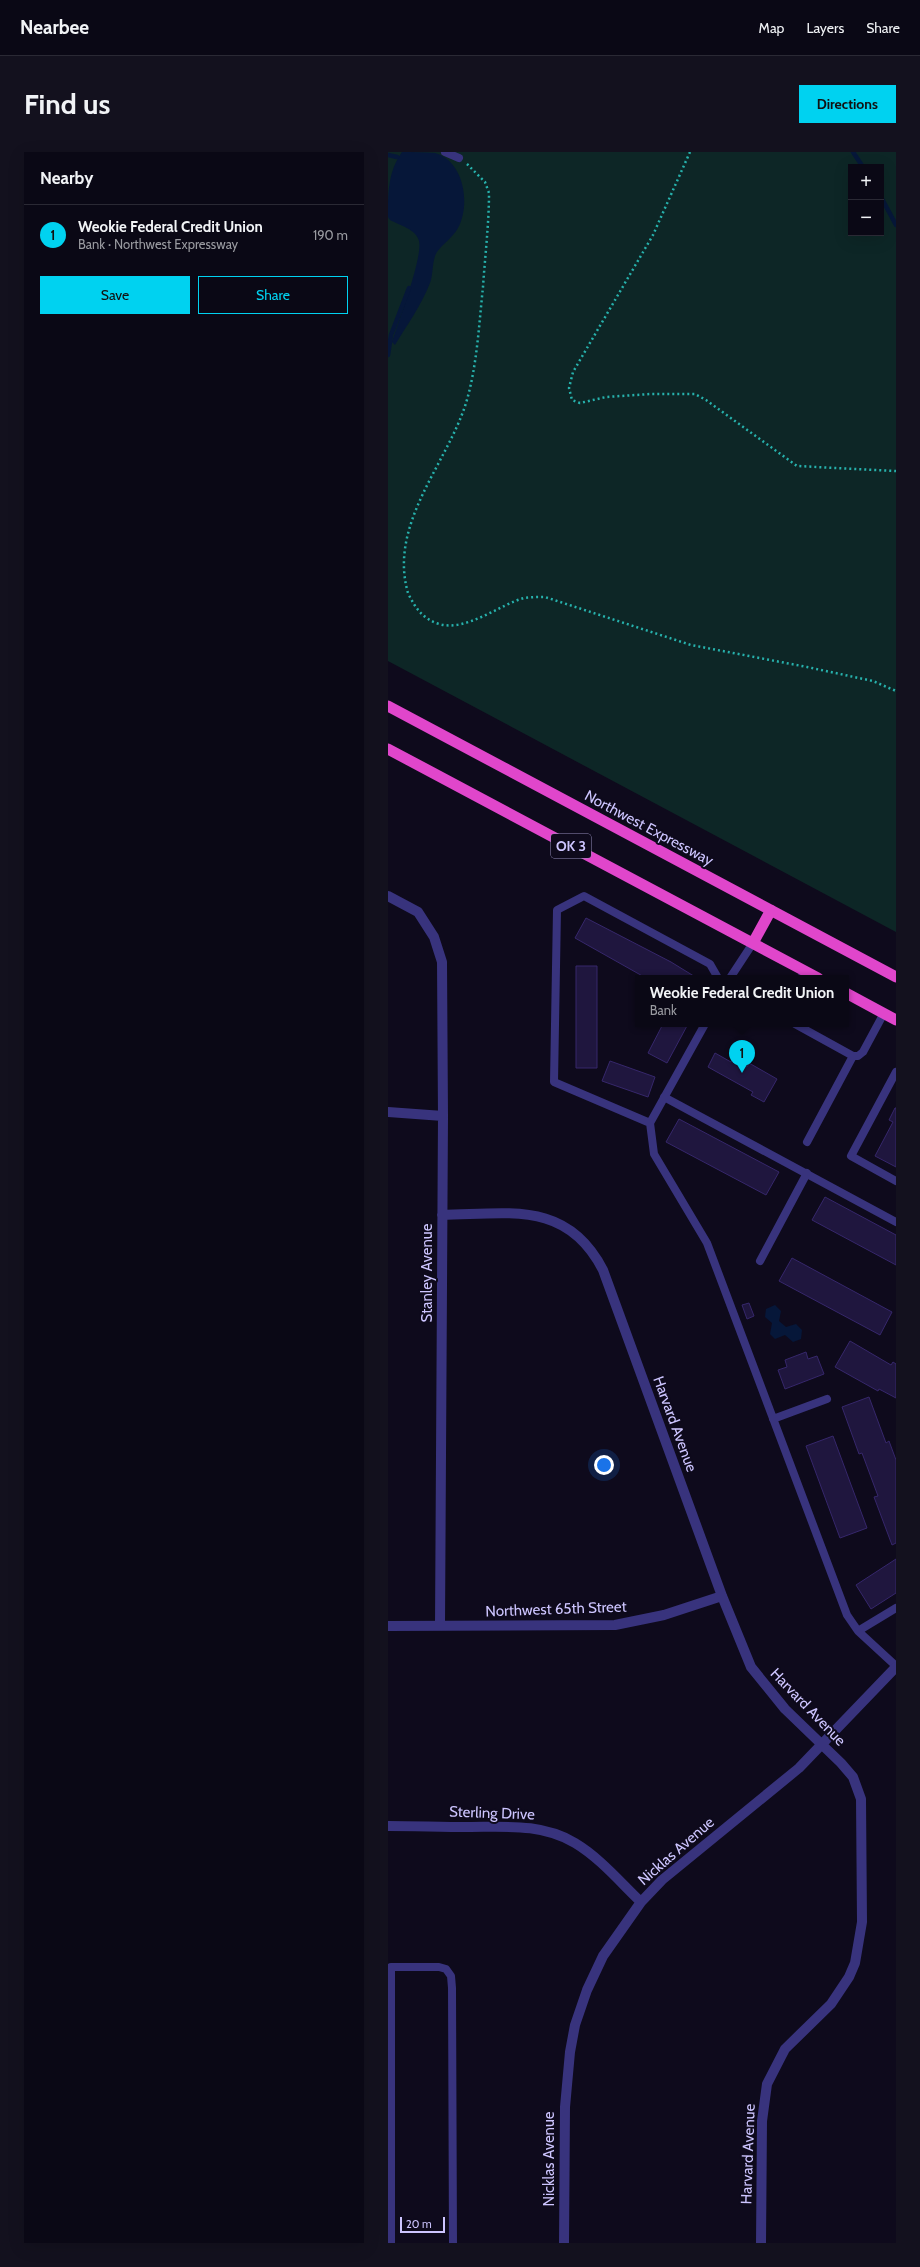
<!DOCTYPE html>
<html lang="en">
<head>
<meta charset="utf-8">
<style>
	body { margin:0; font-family:Cabin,sans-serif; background:#13111e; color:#f1f3f6 }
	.controls { position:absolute; right:12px; top:12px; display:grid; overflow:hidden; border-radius:0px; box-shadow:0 4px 16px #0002 }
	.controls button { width:36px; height:36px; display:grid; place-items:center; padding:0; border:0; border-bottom:1px solid #2a2934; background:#0a0815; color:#f1f3f6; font:20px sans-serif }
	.scale { position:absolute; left:12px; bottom:10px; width:45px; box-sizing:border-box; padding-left:4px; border:2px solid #cdc5ff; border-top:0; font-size:11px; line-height:14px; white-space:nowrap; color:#cdc5ff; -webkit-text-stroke:3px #0e0a1c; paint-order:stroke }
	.you { position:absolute; left:216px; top:1313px; width:14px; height:14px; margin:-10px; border:3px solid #fff; border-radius:50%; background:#1a73e8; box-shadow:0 0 0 6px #1a73e833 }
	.badge { display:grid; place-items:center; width:26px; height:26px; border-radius:50%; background:#00d2f0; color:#111; font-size:13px; font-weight:700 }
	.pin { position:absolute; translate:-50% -33px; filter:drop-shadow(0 1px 2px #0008) }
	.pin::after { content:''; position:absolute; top:21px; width:14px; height:12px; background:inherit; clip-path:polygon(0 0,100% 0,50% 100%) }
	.popup { position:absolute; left:247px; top:823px; width:214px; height:52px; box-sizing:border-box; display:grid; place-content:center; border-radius:0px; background:#0a0815; filter:drop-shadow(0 1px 3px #0005); font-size:13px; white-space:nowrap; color:#999aa0 }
	.popup b { font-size:15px; color:#f1f3f6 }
	.popup::after { content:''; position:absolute; left:50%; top:100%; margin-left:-8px; border:8px solid transparent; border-top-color:#0a0815 }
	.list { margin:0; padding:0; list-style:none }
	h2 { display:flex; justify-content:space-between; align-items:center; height:52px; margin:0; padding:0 16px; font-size:17px }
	h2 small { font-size:13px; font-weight:400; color:#999aa0 }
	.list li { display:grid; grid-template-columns:26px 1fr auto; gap:12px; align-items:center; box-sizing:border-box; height:60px; padding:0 16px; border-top:1px solid #2a2934 }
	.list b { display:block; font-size:15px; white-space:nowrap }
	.list p { margin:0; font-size:13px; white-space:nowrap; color:#999aa0 }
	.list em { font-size:13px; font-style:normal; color:#999aa0 }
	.actions { display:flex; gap:8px; padding:12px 16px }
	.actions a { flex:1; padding:9px 0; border:1px solid #00d2f0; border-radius:0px; text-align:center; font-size:14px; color:#00d2f0 }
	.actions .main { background:#00d2f0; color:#111 }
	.map { position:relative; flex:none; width:508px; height:2091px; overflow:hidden; border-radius:0px }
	header { display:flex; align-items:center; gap:24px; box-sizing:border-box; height:56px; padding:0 20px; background:#0a0815; border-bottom:1px solid #2a2934 }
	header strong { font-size:19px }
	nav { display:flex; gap:22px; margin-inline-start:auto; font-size:14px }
	.intro { display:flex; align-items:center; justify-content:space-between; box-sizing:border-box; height:96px; padding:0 24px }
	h1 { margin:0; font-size:28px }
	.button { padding:10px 18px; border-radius:0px; background:#00d2f0; color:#111; font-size:14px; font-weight:700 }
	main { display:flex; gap:24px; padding:0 24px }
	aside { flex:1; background:#0a0815; border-radius:0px; box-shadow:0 4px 16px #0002 }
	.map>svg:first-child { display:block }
	.green { fill:#0d2626; fill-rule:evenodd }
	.water { fill:#061739 }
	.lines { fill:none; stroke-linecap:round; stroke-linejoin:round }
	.stream { stroke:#061739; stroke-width:4.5 }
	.building { fill:#1f163e; stroke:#36276b }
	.path { stroke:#27b1ac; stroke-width:2.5; stroke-dasharray:2 3; stroke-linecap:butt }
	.service { stroke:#38337d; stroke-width:8 }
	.minor { stroke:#38337d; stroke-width:10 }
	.trunk { stroke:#e046cb; stroke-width:11 }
	.labels { text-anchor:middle; stroke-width:4; stroke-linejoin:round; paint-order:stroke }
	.shield { fill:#0e0a1c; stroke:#948dbb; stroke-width:1 }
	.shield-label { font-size:14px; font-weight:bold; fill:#cdc5ff }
	.street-label { font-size:15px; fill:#cdc5ff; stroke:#0e0a1c }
</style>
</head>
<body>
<header>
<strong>Nearbee</strong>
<nav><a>Map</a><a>Layers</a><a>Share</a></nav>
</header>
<div class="intro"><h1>Find us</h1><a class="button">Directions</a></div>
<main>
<aside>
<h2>Nearby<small></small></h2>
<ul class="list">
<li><span class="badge">1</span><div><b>Weokie Federal Credit Union</b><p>Bank · Northwest Expressway</p></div><em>190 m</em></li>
</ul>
<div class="actions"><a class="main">Save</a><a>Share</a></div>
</aside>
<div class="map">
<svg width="508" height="2091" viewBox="0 0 508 2091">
	<rect width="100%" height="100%" fill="#0e0a1c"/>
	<path class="green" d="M 0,0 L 508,0 L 508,780 L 0,509 ZM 463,15 L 493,15 L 493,81 L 463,81 Z"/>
	<path class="water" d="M 14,0 C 24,0 37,0 47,1 C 76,9 83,52 70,76 C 65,86 50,95 47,104 C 44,113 45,123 42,131 C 33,154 19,173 7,193 L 4,190 C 10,171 35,105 31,89 C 28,77 11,73 2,68 L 0,65 C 0,40 0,20 14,0 Z
		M 387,1153 L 393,1159 L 391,1169 L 398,1175 L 408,1172 L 414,1178 L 413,1187 L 405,1190 L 397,1183 L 387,1187 L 382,1182 L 384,1171 L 377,1165 L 378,1157 Z"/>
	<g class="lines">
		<path class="stream" d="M 465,0 L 475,15
			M 0,3 L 9,5
			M 493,45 L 508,73
			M 0,203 L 3,183 L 21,136"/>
	</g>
	<path class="building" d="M 198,766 L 283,810 L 309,826 L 258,826 L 187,786 Z
		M 188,814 L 209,814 L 209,916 L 188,916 Z
		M 275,872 L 300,872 L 279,911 L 260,901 Z
		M 327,901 L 343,910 L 344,907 L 359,915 L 361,911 L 389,927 L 376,950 L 363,943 L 365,940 L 320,915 Z
		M 222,909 L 267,925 L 260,945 L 214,929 Z
		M 507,956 L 508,956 L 508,1015 L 487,1004 L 505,970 L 501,968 Z
		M 291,967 L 391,1020 L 378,1043 L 278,990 Z
		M 437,1045 L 508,1083 L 508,1113 L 424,1068 Z
		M 404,1106 L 504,1160 L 492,1183 L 391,1129 Z
		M 361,1151 L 366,1164 L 359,1167 L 354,1153 Z
		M 462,1189 L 503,1213 L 505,1210 L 508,1212 L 508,1246 L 491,1237 L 490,1239 L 447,1215 Z
		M 418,1200 L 420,1207 L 429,1204 L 436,1222 L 397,1237 L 390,1218 L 399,1215 L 397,1208 Z
		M 481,1245 L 498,1291 L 501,1289 L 508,1308 L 508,1391 L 504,1393 L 486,1345 L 490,1344 L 474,1301 L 471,1302 L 454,1255 Z
		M 445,1284 L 479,1376 L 452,1386 L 418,1294 Z
		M 508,1407 L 508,1441 L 483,1457 L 468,1433 Z"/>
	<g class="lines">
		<path class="path" d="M 302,0 L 265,83 L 185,220 L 181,236 L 184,248 L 192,251 L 218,245 L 263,242 L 307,242 L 318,248 L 409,314 L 508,319
			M 79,12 L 97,30 L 101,41 C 101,72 97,104 95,135 C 91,172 89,215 78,251 C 59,312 0,372 20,441 C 27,456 35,467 51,472 C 78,480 111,453 136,446 C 143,445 150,445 157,445 L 303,493 L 419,515 L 485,529 L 508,539"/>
		<path class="service" d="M 57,0 L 71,6
			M 342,826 L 365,791
			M 413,826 L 417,819
			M 317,872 L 262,971 L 266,1002 L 319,1091 L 459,1463 L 470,1479 L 508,1514
			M 407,872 L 465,904 L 470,904 L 475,900 L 496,861
			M 508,920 L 463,1004 L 508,1029
			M 276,945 L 508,1070
			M 262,971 L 166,930 L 169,758 L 196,744 L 322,812 L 330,826
			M 419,990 L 465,904
			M 372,1109 L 419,1021
			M 385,1267 L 439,1247
			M 470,1479 L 508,1456
			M 3,2091 L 3,1815 L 51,1815 L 58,1817 L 63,1824 L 64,1836 L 65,2091"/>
		<path class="minor" d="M 0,744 L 30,760 L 46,785 L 54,810 L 55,964 L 52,1474
			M 0,960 L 55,964
			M 54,1063 C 121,1062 179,1048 215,1118 L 334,1444 L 363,1515 L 397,1557 L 453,1611 L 465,1625 L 473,1647 L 474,1770 L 467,1811 L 461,1825 L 443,1852 L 397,1897 L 379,1932 L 374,1969 L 373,2091
			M 0,1474 L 227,1473 L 276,1463 L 334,1444
			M 0,1674 C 27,1674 53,1675 80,1675 C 116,1675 154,1671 187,1691 C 212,1706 232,1730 253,1750
			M 176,2091 L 177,1955 L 182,1900 L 187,1873 L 199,1838 L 215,1804 L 253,1750 L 274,1728 L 411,1616 L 508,1515"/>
		<path class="trunk" d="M 0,554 L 508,825
			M 0,597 L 430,826
			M 365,791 L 383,758
			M 458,841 L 508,868"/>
	</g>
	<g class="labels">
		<rect class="shield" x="163" y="682" width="40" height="24" rx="3"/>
		<g class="shield-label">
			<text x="183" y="699">OK 3</text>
		</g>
		<g class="street-label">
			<text transform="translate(261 676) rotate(28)" y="5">Northwest Expressway</text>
			<text transform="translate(39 1121) rotate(-90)" y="5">Stanley Avenue</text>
			<text transform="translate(287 1272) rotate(70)" y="5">Harvard Avenue</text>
			<text transform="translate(168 1457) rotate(-2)" y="5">Northwest 65th Street</text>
			<text transform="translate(420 1555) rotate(46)" y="5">Harvard Avenue</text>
			<text transform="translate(104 1661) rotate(2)" y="5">Sterling Drive</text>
			<text transform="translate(288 1699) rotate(-41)" y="5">Nicklas Avenue</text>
			<text transform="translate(360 2002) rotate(-88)" y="5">Harvard Avenue</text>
			<text transform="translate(161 2007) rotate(-90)" y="5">Nicklas Avenue</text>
		</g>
	</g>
</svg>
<div class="controls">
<button>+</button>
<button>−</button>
</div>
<div class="scale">20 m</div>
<div class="you"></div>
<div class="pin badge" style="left:354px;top:921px">1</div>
<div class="popup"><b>Weokie Federal Credit Union</b>Bank</div>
</div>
</main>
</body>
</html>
